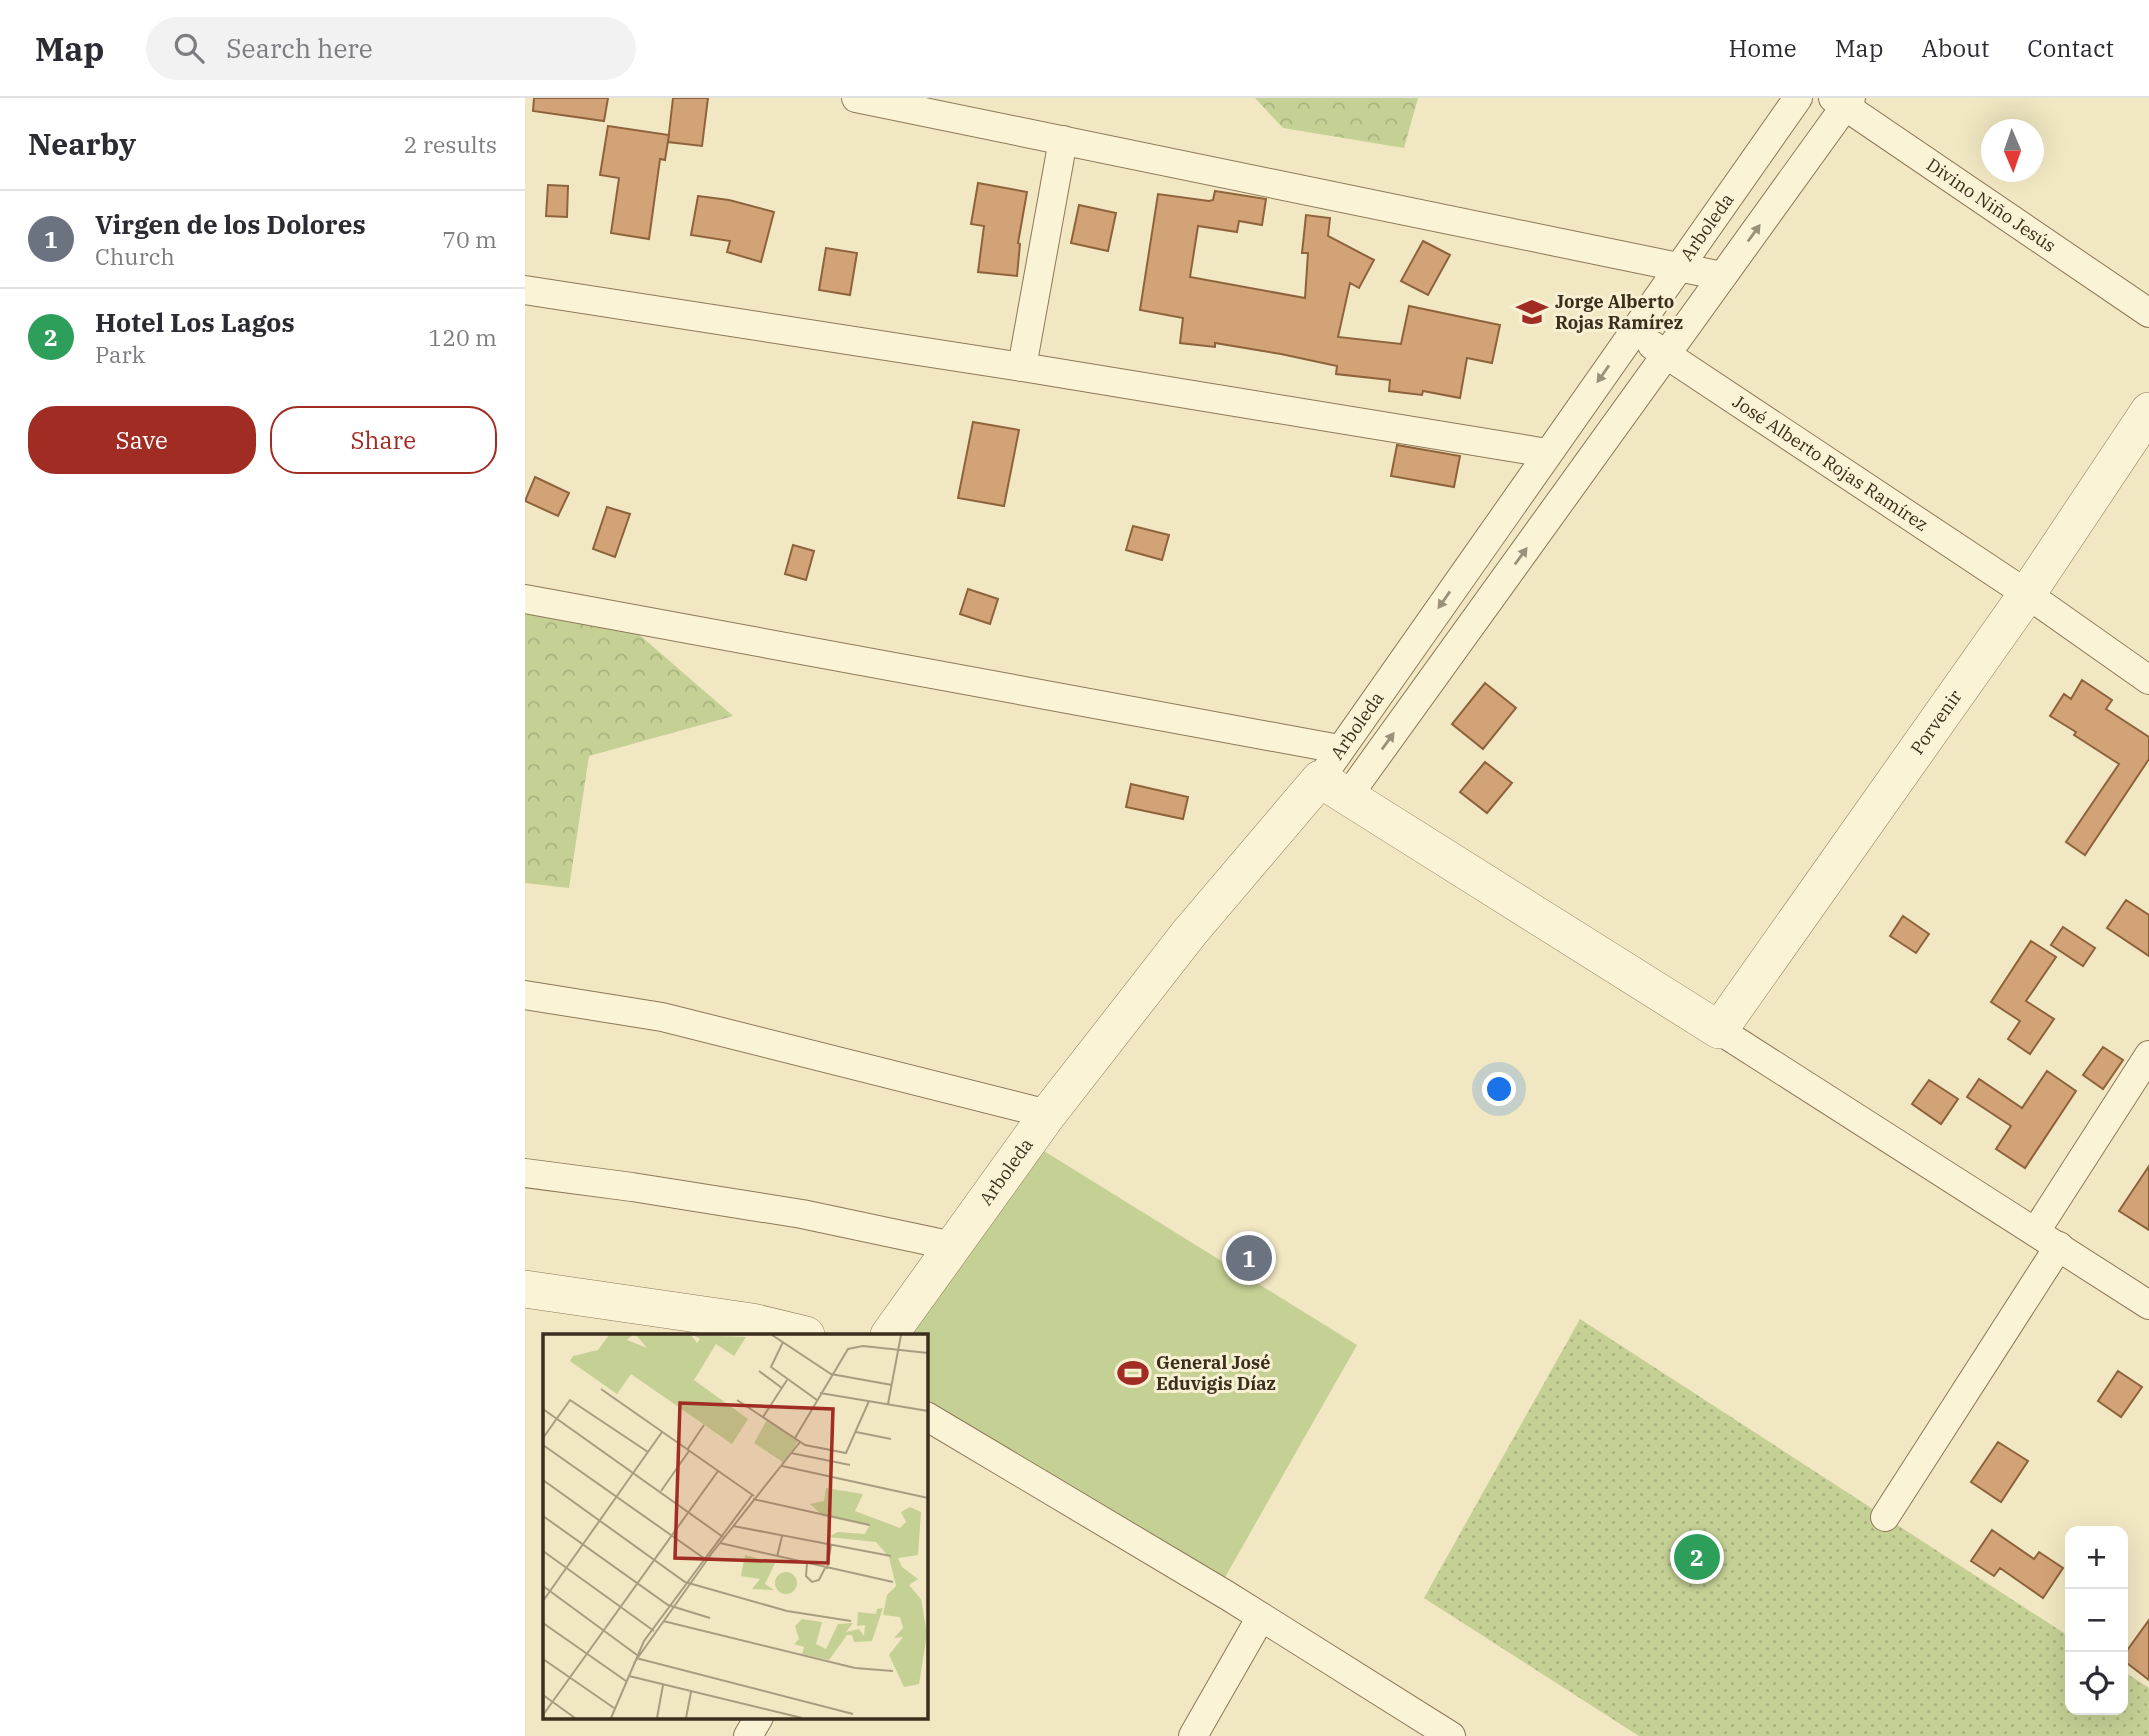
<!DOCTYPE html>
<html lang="en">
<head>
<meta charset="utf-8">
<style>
	body { margin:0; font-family:"IBM Plex Serif",serif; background:#f2f2f3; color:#2b2b33 }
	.controls { position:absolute; right:21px; bottom:21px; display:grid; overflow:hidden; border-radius:14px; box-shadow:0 7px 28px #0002 }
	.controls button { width:63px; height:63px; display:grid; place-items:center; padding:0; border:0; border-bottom:2px solid #e1e1e2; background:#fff; color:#2b2b33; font:35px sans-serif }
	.compass { position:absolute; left:1456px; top:21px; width:63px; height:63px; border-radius:50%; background:#fff; box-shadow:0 7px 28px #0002; rotate:178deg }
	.you { position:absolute; left:975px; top:992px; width:24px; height:24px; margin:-18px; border:5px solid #fff; border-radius:50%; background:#1a73e8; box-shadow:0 0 0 10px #1a73e833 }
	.badge { display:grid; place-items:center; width:46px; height:46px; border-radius:50%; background:#a02c23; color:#fff; font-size:23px; font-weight:700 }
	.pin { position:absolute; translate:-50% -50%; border:4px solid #fff; box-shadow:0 2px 7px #0006 }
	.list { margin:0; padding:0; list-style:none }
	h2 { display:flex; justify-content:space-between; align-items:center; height:91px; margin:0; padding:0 28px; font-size:30px }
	h2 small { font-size:23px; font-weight:400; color:#7c7c81 }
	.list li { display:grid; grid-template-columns:46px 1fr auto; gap:21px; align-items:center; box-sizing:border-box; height:98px; padding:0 28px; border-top:2px solid #e1e1e2 }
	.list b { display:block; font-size:26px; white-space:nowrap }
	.list p { margin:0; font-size:23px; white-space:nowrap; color:#7c7c81 }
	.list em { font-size:23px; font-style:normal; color:#7c7c81 }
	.actions { display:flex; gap:14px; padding:21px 28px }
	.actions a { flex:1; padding:16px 0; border:2px solid #a02c23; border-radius:28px; text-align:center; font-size:24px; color:#a02c23 }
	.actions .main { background:#a02c23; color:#fff }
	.icon { flex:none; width:38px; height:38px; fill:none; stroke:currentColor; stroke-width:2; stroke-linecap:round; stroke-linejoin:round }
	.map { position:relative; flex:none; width:1624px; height:1638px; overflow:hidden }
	header { display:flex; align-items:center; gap:42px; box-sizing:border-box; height:98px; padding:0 35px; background:#fff; border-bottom:2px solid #e1e1e2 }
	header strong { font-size:33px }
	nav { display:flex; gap:38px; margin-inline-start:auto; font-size:24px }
	.search { width:490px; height:63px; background:#f2f2f3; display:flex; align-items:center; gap:18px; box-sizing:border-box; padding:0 24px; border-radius:38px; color:#7c7c81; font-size:26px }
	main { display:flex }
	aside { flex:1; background:#fff }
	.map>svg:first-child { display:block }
	.forest { fill:url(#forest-crowns) }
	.park { fill:url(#park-dots) }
	.garden { fill:#c5d095 }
	.building { fill:#d2a376; stroke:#8e633c; stroke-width:2 }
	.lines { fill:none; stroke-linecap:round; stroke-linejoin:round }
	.minor-casing { stroke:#8d7858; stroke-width:30 }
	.tertiary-casing { stroke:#8d7858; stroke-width:38 }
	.minor { stroke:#fbf3d6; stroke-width:28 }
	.tertiary { stroke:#fbf3d6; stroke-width:37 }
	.oneway { fill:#9b907a }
	.labels { text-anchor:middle; stroke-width:6; stroke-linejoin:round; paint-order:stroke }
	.street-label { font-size:18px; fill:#3b2e1d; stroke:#f8f0d3 }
	.poi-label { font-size:18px; font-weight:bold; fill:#3b2e1d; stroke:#f8f0d3; text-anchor:start }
	.inset-road { fill:none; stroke:#a89d80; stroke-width:2 }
	.view { fill:#a02c23; fill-opacity:0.15; stroke:#a02c23; stroke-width:3.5 }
	.inset-edge { fill:none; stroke:#3b2e1d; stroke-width:3.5 }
</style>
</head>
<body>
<header>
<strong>Map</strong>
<div class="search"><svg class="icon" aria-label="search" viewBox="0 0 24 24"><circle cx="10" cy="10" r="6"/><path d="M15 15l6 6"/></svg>Search here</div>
<nav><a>Home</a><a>Map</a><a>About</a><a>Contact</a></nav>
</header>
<main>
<aside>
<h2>Nearby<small>2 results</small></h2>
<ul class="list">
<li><span class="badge" style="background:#6b7280">1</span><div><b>Virgen de los Dolores</b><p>Church</p></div><em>70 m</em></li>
<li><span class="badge" style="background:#2e9e5b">2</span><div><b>Hotel Los Lagos</b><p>Park</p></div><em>120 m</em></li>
</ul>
<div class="actions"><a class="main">Save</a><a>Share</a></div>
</aside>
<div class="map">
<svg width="1624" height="1638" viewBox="0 0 1624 1638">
	<defs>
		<pattern id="forest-crowns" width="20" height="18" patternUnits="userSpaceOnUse" patternTransform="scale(1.75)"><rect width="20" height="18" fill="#c5d095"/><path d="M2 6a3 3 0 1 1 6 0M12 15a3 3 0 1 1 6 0" fill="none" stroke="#aab380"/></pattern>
		<pattern id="park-dots" width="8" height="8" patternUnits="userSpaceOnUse" patternTransform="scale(1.75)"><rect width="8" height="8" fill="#c5d095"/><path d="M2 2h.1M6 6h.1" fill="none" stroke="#aab380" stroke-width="1.8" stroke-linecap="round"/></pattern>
	</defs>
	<rect width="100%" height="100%" fill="#f1e7c2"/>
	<path class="forest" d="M 730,0 L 893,0 L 879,50 L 758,30 Z
		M 0,488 L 72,500 L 208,618 L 64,658 L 44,790 L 0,785 Z"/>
	<path class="park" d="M 1055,1221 L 1545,1539 L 1545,1612 L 1598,1612 L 1598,1573 L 1624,1590 L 1624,1638 L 1114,1638 L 899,1500 Z"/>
	<path class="garden" d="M 506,1045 L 832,1247 L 695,1488 L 401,1302 L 401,1237 L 384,1237 Z"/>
	<path class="building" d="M 9,0 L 83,0 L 79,23 L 8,13 Z
		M 148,0 L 183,0 L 177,48 L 143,44 Z
		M 83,28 L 144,37 L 140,62 L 135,61 L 124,141 L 86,135 L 94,80 L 75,77 Z
		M 453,85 L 502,94 L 493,145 L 495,146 L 492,178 L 453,174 L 459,128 L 446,126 Z
		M 23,87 L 43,88 L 42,119 L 21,118 Z
		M 690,93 L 741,101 L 737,127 L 714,123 L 712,134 L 673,128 L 665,179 L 780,200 L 783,155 L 777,155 L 781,117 L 805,120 L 803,138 L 849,162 L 834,190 L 825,185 L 813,239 L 876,246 L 884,208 L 975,227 L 967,265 L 942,260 L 935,300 L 898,293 L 897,297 L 864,293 L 865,282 L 811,276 L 812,268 L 756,256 L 690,245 L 690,249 L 655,245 L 658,220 L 615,212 L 633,96 L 684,103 L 688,102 Z
		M 173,98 L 204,102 L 249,114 L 236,164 L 202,154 L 205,143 L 166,137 Z
		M 554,107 L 591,115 L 583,153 L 546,145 Z
		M 898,143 L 925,157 L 903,197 L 876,183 Z
		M 301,150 L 332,155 L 325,197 L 294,192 Z
		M 448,324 L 494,332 L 479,408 L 433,400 Z
		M 872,347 L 935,358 L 929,389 L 866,378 Z
		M 10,379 L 44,395 L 33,418 L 0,403 Z
		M 82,409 L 105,416 L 90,459 L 68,451 Z
		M 608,428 L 644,437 L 637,462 L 601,452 Z
		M 268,447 L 289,453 L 281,482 L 260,476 Z
		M 443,491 L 473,501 L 465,526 L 435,516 Z
		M 1557,582 L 1587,602 L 1581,611 L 1624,639 L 1624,661 L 1560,757 L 1541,744 L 1594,666 L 1549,637 L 1551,634 L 1525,618 L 1539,596 L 1546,601 Z
		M 960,585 L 991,610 L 958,651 L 927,626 Z
		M 960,664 L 987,685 L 962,715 L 935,694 Z
		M 606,686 L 663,699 L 658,721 L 601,709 Z
		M 1601,802 L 1624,817 L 1624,858 L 1582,830 Z
		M 1378,818 L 1404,836 L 1391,855 L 1365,838 Z
		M 1538,829 L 1570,850 L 1558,868 L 1526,847 Z
		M 1506,843 L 1531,859 L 1501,903 L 1529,921 L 1505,956 L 1483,941 L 1495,923 L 1466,904 Z
		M 1578,949 L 1598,962 L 1578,991 L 1558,977 Z
		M 1522,973 L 1551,993 L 1500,1070 L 1471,1051 L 1486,1028 L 1442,999 L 1454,981 L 1497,1010 Z
		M 1404,982 L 1433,1001 L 1416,1026 L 1387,1006 Z
		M 1624,1068 L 1624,1132 L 1594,1113 Z
		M 1593,1273 L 1617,1289 L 1596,1319 L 1573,1303 Z
		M 1473,1344 L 1503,1363 L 1476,1404 L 1446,1384 Z
		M 1467,1432 L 1509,1461 L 1514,1454 L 1538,1470 L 1518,1500 L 1475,1470 L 1469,1478 L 1446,1463 Z
		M 1624,1522 L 1624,1582 L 1598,1562 L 1598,1558 Z"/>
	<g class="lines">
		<g class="minor-casing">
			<g id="minor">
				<path d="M 331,0 L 1197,178"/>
				<path id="s1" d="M 1308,0 L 1624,215"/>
				<path d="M 0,192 L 497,269 L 1022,355"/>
				<path id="s2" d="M 1127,247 L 1502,496 L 1624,582"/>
				<path d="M 497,269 L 538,42"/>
				<path d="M 0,501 L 814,651"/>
				<path id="s3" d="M 795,681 L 1273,0"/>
				<path d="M 823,698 L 1326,0"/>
				<path d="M 0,897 L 137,919 L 523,1016"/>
				<path d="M 1194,932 L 1624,1207"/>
				<path d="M 0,1075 L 107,1089 L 277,1116 L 428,1148"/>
				<path d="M 1511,1133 L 1624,957"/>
				<path d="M 401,1318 L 703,1498 L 926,1638"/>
				<path d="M 1360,1419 L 1534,1148"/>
				<path d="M 223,1638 L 234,1619"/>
				<path d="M 668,1638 L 736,1519"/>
			</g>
		</g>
		<g class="tertiary-casing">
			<g id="tertiary">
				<path d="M 0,1191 L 227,1224 L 281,1237"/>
				<path id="s4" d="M 364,1237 L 523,1016 L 665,834 L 795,681 L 1194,932 L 1502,496 L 1624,313"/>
			</g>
		</g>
		<use href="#minor" class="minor"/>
		<use href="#tertiary" class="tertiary"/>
	</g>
	<defs><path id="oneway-solid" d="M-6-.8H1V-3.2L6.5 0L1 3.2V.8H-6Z" transform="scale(1.75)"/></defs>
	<g class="oneway">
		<use href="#oneway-solid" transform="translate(1229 135) rotate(-54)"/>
		<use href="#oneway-solid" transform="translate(1078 276) rotate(125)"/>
		<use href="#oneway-solid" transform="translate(996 458) rotate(-54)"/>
		<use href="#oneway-solid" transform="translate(919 502) rotate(125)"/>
		<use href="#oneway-solid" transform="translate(863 643) rotate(-54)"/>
	</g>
	<defs>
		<g id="school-bare" transform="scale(2.415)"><path d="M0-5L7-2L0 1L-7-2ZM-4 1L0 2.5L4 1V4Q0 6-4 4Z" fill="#a02c23" stroke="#f8f0d3" stroke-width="2.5" paint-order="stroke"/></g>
		<g id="stadium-bare" transform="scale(2.415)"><path d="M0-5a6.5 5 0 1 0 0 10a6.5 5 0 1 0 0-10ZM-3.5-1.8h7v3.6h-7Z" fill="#a02c23" stroke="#f8f0d3" stroke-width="2.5" paint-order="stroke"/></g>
	</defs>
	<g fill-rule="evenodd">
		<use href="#school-bare" x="1007" y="214"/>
		<use href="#stadium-bare" x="608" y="1275"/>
	</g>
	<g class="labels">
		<g class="street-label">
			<text dy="6" stroke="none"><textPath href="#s1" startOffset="191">Divino Niño Jesús</textPath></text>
			<text dy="6" stroke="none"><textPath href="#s3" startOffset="674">Arboleda</textPath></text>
			<text dy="6" stroke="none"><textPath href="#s2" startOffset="214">José Alberto Rojas Ramírez</textPath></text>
			<text dy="6" stroke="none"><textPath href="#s4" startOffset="1552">Porvenir</textPath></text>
			<text dy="6" stroke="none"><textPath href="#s3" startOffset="65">Arboleda</textPath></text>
			<text dy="6" stroke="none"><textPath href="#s4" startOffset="201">Arboleda</textPath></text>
		</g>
		<g class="poi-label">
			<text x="1030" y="210">Jorge Alberto<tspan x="1030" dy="21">Rojas Ramírez</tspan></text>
			<text x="631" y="1271">General José<tspan x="631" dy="21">Eduvigis Díaz</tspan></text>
		</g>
	</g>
	<g transform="translate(18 1236)">
		<rect width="385" height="385" fill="#f1e7c2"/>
		<path d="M 283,154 L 320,160 L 312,177 L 357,194 L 363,188 L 358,178 L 367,173 L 378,178 L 375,221 L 355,224 L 359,233 L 375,245 L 366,251 L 378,265 L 384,300 L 376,350 L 361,353 L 346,321 L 360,303 L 351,304 L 360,294 L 357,283 L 340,281 L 344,261 L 353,252 L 346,223 L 333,208 L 285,203 L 295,198 L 322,200 L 326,192 L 280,182 L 267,170 L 281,167 ZM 202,221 L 232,229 L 222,250 L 231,256 L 209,255 L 217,245 L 198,242 ZM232 249a11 11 0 1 1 22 0a11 11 0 1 1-22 0ZM 340,274 L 329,307 L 311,308 L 309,301 L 304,301 L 286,326 L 259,320 L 261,313 L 251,310 L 256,305 L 252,292 L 259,285 L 279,288 L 273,310 L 283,315 L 295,290 L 310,289 L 303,298 L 316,295 L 321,302 L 322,291 L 314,292 L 315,278 L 333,280 L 334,275 Z" fill="#c5d095"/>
		<path d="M 66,1 L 89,1 L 84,6 L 104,14 L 93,1 L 148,1 L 154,9 L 157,5 L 150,1 L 203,3 L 191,22 L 173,10 L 151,46 L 205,85 L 189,110 L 88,40 L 74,60 L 27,27 L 30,22 L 55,16 Z" fill="#c5d095"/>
		<path d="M 224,86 L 255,107 L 241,129 L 211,109 Z" fill="#c5d095"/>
		<path class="inset-road" d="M 229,1 L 288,40 L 349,51M 240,8 L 228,33 L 274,66M 216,37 L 239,54M 58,55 L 211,162M 277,59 L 385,77M 194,66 L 262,111 L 303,119 L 326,67M 345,70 L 358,1M 0,75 L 180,203M 220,83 L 244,46M 313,98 L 348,105M 0,104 L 27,66 L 105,118M 252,104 L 305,15 L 320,12 L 385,19M 0,111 L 162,225M 144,116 L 161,91M 248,119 L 307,131M 239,132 L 385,164M 0,146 L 142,248 L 244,277 L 308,287M 118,157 L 146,117M 210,165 L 327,191M 0,182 L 125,271 L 167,284M 190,192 L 348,222M 177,209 L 350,248M 0,217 L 111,297M 234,223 L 239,202M 264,230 L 263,242 L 269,248 L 276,246 L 282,234M 284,235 L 288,211M 0,252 L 94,321M 0,267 L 119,98M 120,287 L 312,334 L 350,337M 0,289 L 83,347M 93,324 L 310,380M 0,325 L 71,374M 91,329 L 169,219 L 257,108M 86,342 L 259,384M 0,361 L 32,384M 0,381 L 175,137M 68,384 L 101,307 L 210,160M 114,384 L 120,351M 143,384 L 148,358"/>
		<path class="view" d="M 137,69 L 290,75 L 285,229 L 132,224 Z"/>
		<rect width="385" height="385" class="inset-edge"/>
	</g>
</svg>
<div class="controls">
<button>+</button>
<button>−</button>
<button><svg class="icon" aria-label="locate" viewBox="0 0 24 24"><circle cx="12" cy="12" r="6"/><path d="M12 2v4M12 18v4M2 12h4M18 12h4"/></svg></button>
</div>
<svg class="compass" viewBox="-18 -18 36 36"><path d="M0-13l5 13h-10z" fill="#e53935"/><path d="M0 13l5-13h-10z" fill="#7c7c81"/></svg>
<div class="you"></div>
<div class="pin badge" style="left:724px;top:1160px;background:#6b7280">1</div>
<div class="pin badge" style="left:1172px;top:1459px;background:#2e9e5b">2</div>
</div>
</main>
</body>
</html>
